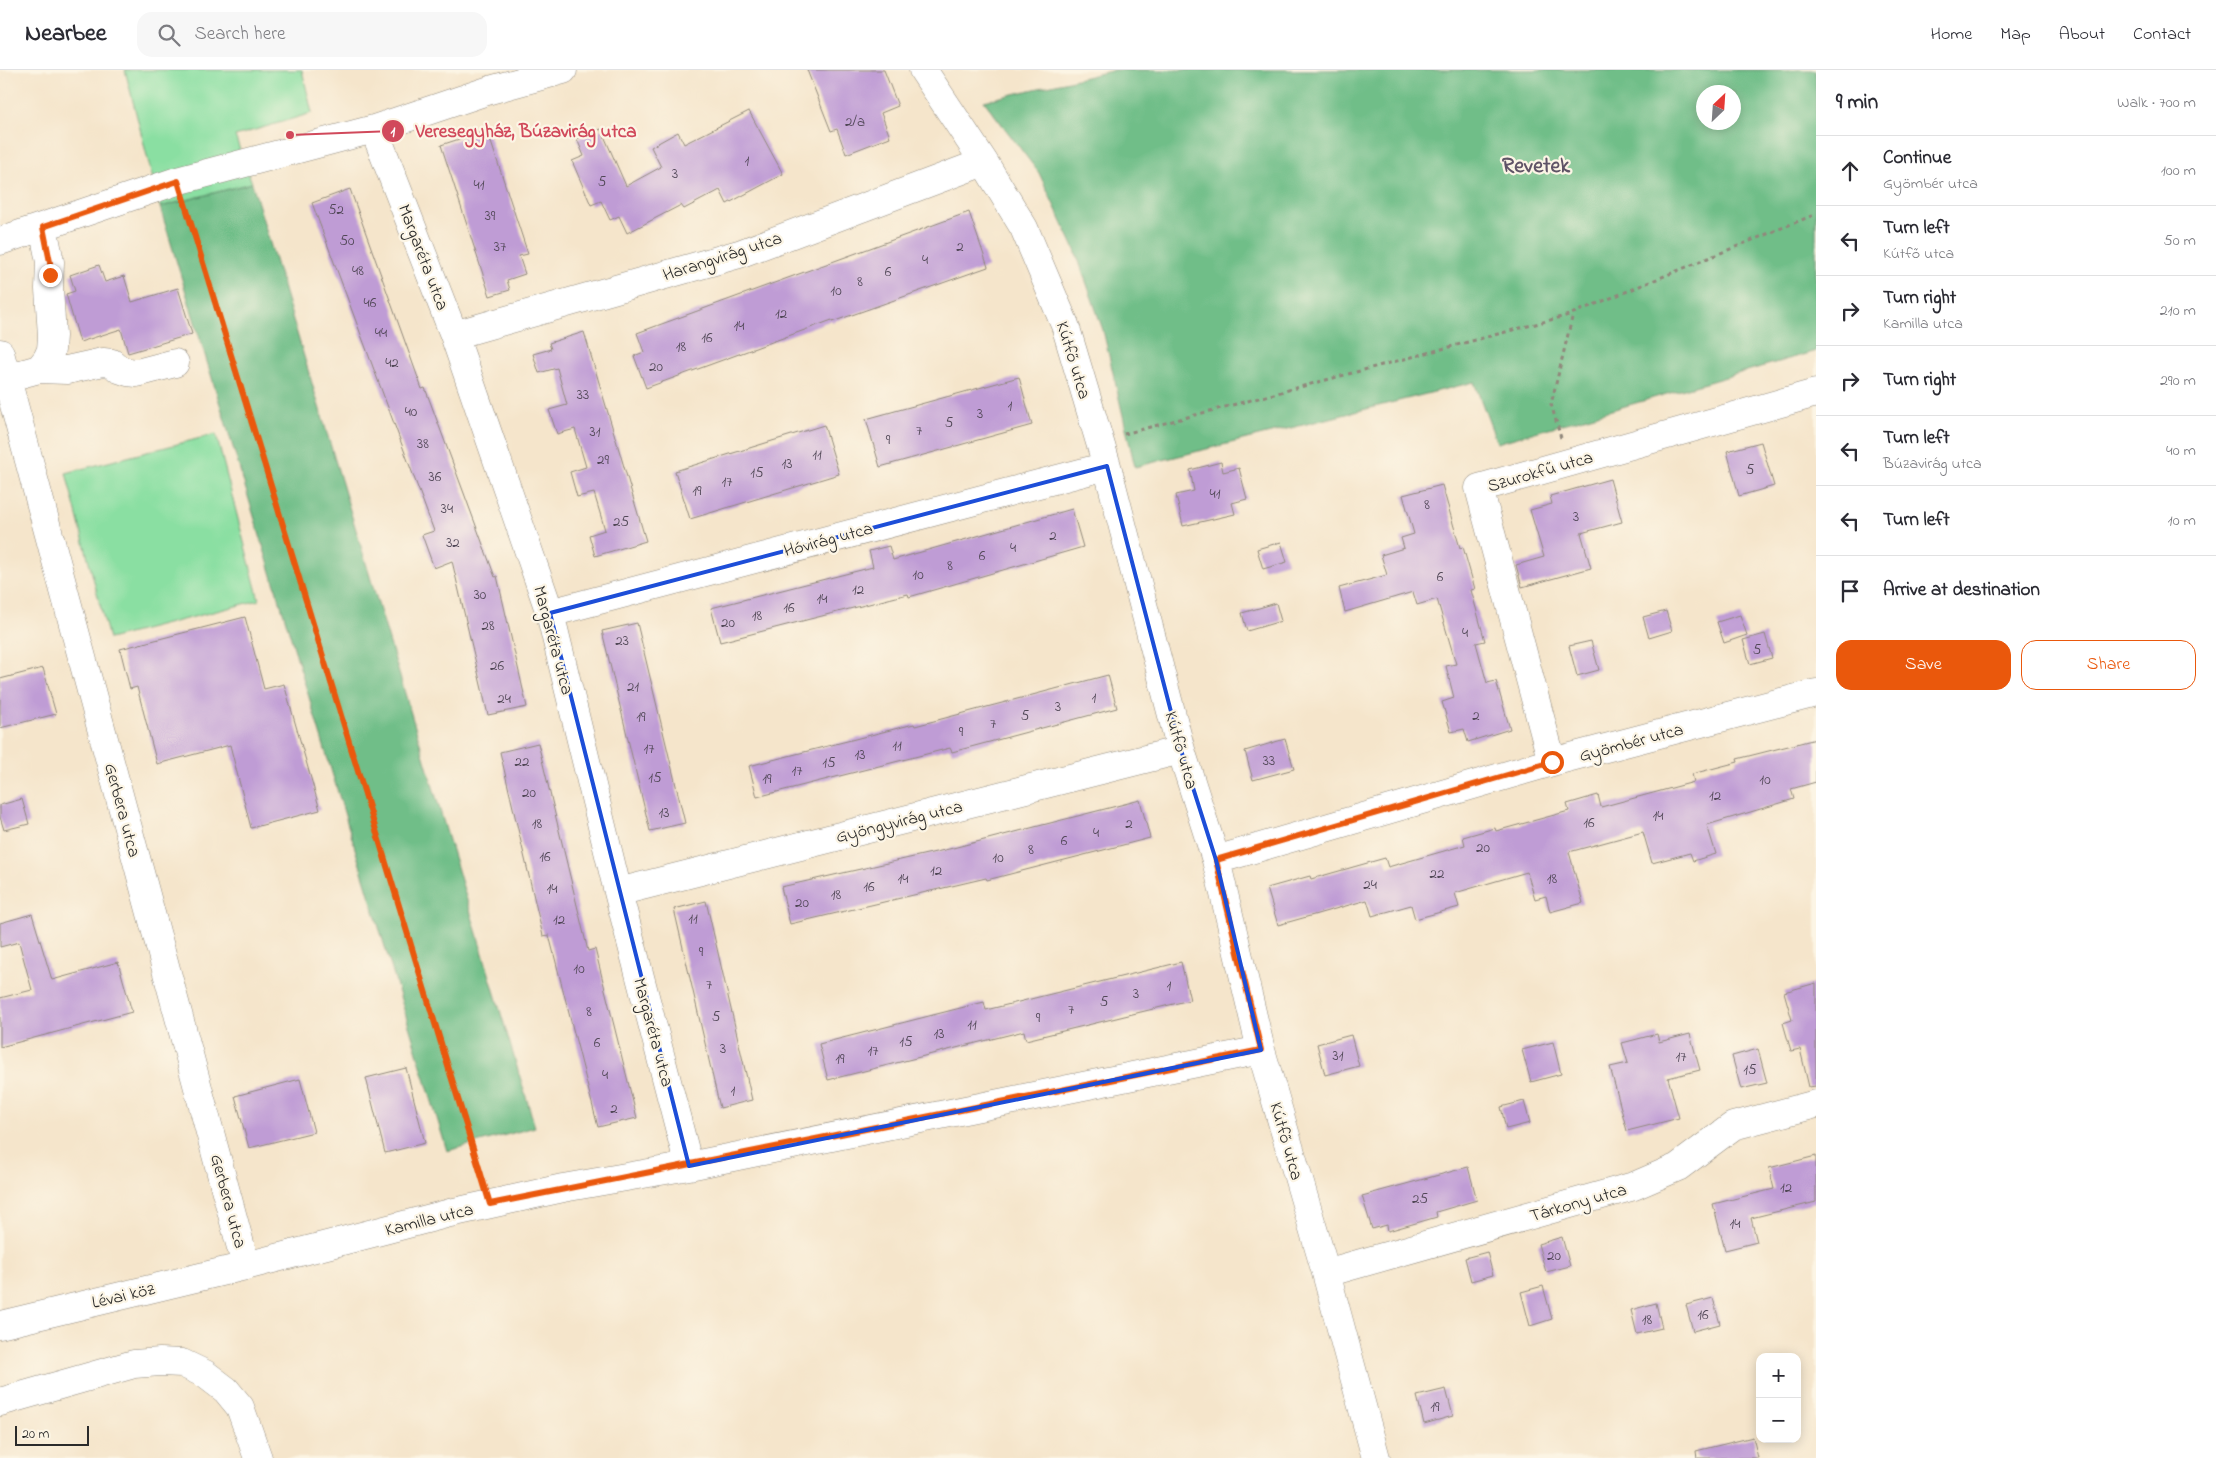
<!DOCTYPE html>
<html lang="en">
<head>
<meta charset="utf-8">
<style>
	body { margin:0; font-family:"Indie Flower",sans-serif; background:#f7f7f7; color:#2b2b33 }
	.controls { position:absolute; right:15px; bottom:15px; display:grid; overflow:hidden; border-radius:10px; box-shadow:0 2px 12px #0003 }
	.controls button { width:45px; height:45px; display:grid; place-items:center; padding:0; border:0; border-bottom:1px solid #e1e1e2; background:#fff; color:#2b2b33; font:25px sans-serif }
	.compass { position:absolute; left:1696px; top:15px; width:45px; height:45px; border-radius:50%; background:#fff; box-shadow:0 2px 12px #0003; rotate:25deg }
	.scale { position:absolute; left:15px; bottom:12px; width:74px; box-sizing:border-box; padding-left:5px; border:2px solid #2b2b2b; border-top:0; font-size:14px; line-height:18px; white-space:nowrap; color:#2b2b2b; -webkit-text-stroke:4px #fcf5e5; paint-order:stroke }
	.stop { position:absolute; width:15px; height:15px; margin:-11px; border:4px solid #ea580c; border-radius:50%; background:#fff }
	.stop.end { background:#ea580c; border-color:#fff; box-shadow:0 1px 5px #0008 }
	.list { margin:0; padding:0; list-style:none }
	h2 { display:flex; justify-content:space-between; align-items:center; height:65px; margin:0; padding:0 20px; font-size:21px }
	h2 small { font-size:16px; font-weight:400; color:#7c7c81 }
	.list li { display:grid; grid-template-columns:32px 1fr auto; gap:15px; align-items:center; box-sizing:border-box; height:70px; padding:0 20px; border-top:1px solid #e1e1e2 }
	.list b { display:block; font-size:19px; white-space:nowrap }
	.list p { margin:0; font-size:16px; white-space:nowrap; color:#7c7c81 }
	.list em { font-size:16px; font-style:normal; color:#7c7c81 }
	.actions { display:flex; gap:10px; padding:15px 20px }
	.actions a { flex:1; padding:11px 0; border:1px solid #ea580c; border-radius:15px; text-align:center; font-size:18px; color:#ea580c }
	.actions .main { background:#ea580c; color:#fff }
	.icon { flex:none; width:28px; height:28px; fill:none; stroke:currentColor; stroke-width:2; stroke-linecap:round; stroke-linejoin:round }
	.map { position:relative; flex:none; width:1816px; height:1388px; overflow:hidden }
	header { display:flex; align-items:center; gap:30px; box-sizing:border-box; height:70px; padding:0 25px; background:#fff; border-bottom:1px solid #e1e1e2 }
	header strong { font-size:24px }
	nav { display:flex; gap:28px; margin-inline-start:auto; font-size:18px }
	.search { width:350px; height:45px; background:#f7f7f7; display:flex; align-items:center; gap:12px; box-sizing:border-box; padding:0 18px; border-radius:15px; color:#7c7c81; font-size:19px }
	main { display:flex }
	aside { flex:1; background:#fff }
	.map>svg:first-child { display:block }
	.green { fill:#8adfa2; stroke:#5a8566 }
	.forest { fill:#6fbe88; stroke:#4d745a; fill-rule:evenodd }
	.building { fill:#bf9cd5 }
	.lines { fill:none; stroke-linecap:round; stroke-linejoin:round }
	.minor-casing { stroke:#90887b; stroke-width:29 }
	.path { stroke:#90887b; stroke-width:3; stroke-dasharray:4 4; stroke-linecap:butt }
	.minor { stroke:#fff; stroke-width:28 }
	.route { stroke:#ea580c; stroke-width:6 }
	.marked { fill:none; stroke:#1d4ed8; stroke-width:4; stroke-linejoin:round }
	.labels { text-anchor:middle; stroke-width:4.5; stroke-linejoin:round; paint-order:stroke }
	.number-label { font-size:15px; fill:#504756 }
	.street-label { font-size:18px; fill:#2b2b2b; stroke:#fcf5e5 }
	.district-label { font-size:22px; font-weight:bold; fill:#5f5366; stroke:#fcf5e5 }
	.leader { fill:none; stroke:#d1495b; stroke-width:2 }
	.callout-dot { fill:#d1495b; stroke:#fcf5e5; stroke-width:2 }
	.mark-label { font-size:15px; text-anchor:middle; font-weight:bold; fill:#fff }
	.callout-label { font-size:19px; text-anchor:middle; font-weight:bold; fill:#d1495b; stroke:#fcf5e5; stroke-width:4.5; stroke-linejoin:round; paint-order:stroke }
</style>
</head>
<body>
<header>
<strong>Nearbee</strong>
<div class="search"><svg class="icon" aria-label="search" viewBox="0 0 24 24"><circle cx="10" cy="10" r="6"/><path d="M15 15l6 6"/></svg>Search here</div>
<nav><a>Home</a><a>Map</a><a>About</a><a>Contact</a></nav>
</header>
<main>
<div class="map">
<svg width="1816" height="1388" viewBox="0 0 1816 1388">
	<rect width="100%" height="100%" fill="#fcf5e5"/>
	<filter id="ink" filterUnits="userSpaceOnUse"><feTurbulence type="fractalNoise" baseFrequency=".02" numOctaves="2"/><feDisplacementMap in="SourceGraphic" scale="10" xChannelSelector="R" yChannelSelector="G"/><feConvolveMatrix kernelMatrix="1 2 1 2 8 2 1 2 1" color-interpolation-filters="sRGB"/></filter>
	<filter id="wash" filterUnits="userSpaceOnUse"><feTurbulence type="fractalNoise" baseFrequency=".0096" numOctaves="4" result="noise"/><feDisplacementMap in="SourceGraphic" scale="20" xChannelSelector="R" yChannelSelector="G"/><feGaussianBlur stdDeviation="1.12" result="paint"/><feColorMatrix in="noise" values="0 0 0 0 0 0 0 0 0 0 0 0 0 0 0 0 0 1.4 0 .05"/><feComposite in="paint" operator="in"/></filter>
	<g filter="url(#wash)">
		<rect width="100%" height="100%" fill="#f5e5cb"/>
		<path class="green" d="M 125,0 L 302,0 L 312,43 L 235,66 L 252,113 L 160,137 Z
			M 216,364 L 259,530 L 109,569 L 66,403 Z"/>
		<path class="forest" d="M 1115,0 L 1816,0 L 1816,281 L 1497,373 L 1474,312 L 1135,397 L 1103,260 L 1075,180 L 1039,103 L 984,31 ZM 1704,22 L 1734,22 L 1734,52 L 1704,52 Z
			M 252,113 L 535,1057 L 447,1081 L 160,137 Z"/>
		<g id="blocks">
			<path class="building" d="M 807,0 L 884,0 L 898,36 L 881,43 L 890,67 L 846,84 L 837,59 L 831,61 Z
				M 749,41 L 783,104 L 727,134 L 720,120 L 684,139 L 681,135 L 627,163 L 619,146 L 610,150 L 601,131 L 591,135 L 572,91 L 584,86 L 577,69 L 601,59 L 626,116 L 661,97 L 651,77 L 678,62 L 684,74 Z
				M 487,60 L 528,184 L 519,186 L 525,204 L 507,210 L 510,220 L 490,226 L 441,75 Z
				M 350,119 L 422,319 L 425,318 L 495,507 L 497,506 L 527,637 L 488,645 L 452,491 L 434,498 L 422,465 L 434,461 L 312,133 Z
				M 969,142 L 988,197 L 832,252 L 832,250 L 646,318 L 634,286 L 644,282 L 637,263 Z
				M 99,195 L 105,212 L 124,206 L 132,232 L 178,218 L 192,264 L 128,283 L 121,259 L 80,272 L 66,224 L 75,221 L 70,205 Z
				M 584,262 L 646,471 L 595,486 L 589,465 L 605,460 L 594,423 L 577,427 L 570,402 L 586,397 L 575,359 L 557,364 L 549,340 L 567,335 L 557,298 L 539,303 L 533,284 L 551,279 L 549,273 Z
				M 1019,307 L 1032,355 L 880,397 L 866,349 Z
				M 824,355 L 839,404 L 690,449 L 675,401 Z
				M 1761,372 L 1774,416 L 1739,426 L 1727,381 Z
				M 1221,392 L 1223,402 L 1239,398 L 1247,429 L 1232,433 L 1235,444 L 1183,456 L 1176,425 L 1194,421 L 1190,400 Z
				M 1610,409 L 1622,452 L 1581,463 L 1591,498 L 1522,517 L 1516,495 L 1544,487 L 1530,440 L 1552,434 L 1550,426 Z
				M 1442,415 L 1460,478 L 1463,477 L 1475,519 L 1471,520 L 1485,571 L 1476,573 L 1487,613 L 1496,611 L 1510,659 L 1468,672 L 1464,659 L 1451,662 L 1442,632 L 1454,628 L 1446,596 L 1456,594 L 1437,529 L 1417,535 L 1413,522 L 1345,542 L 1339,518 L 1387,505 L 1381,485 L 1404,478 L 1401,468 L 1414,464 L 1403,425 Z
				M 1072,439 L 1083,477 L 909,527 L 908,524 L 720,572 L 711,538 L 873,497 L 869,481 L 889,476 L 893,490 Z
				M 1281,472 L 1287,492 L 1263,499 L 1257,479 Z
				M 1276,533 L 1281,551 L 1247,561 L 1242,543 Z
				M 1666,541 L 1672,561 L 1649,568 L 1643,547 Z
				M 1740,545 L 1747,565 L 1724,573 L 1717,552 Z
				M 245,547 L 264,619 L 284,614 L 320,740 L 251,758 L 230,675 L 157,694 L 137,617 L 130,619 L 120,579 Z
				M 637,553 L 685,753 L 650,761 L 602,561 Z
				M 1765,564 L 1772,588 L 1750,594 L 1743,570 Z
				M 1591,571 L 1599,600 L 1577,606 L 1569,576 Z
				M 43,598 L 56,644 L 0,658 L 0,609 Z
				M 1108,605 L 1117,638 L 952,682 L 950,678 L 757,727 L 749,696 L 914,654 L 915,656 Z
				M 1285,669 L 1294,699 L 1253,710 L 1245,681 Z
				M 1816,669 L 1816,712 L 1791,719 L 1794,729 L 1707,755 L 1716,784 L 1693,791 L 1690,783 L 1652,793 L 1643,762 L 1569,782 L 1583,833 L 1550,842 L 1546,826 L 1535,829 L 1527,802 L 1455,823 L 1459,837 L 1415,849 L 1411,835 L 1372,846 L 1367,830 L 1278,855 L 1267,818 L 1310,806 L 1311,809 L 1385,788 L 1388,797 L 1465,775 L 1463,767 L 1495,758 L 1496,761 L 1569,741 L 1567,734 L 1598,725 L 1601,737 L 1694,712 L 1692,704 L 1738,692 L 1737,689 Z
				M 538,673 L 588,881 L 595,879 L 637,1048 L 598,1057 L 549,865 L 543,866 L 500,682 Z
				M 22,729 L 29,754 L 4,760 L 0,747 L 0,735 Z
				M 1140,730 L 1150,768 L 987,810 L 986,808 L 790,854 L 781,817 L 949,779 Z
				M 706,831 L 752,1030 L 720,1038 L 674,839 Z
				M 32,844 L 52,910 L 118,892 L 132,942 L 0,977 L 0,928 L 32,920 L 19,872 L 0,877 L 0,853 Z
				M 1181,892 L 1190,930 L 1026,970 L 1024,961 L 828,1010 L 819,974 L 984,932 L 986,940 Z
				M 1816,913 L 1816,1016 L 1809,1017 L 1800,979 L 1791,981 L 1783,953 L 1792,950 L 1784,922 Z
				M 1657,964 L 1659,972 L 1690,964 L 1700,1000 L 1668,1008 L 1679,1048 L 1627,1061 L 1610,997 L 1628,993 L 1622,973 Z
				M 1351,965 L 1359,996 L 1325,1005 L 1317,974 Z
				M 1553,972 L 1561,1004 L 1531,1012 L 1522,980 Z
				M 1758,979 L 1767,1013 L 1741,1019 L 1732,986 Z
				M 406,998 L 425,1073 L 385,1083 L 366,1008 Z
				M 300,1009 L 314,1062 L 249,1078 L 235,1026 Z
				M 1524,1031 L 1530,1053 L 1506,1059 L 1501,1037 Z
				M 1816,1086 L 1816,1132 L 1751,1148 L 1757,1172 L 1725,1180 L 1713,1134 L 1774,1119 L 1769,1098 Z
				M 1468,1097 L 1477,1130 L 1436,1142 L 1437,1147 L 1388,1161 L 1387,1155 L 1372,1159 L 1362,1126 Z
				M 1562,1167 L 1570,1196 L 1546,1202 L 1538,1174 Z
				M 1487,1182 L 1493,1205 L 1471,1211 L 1465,1188 Z
				M 1543,1216 L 1552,1249 L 1530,1256 L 1521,1222 Z
				M 1713,1228 L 1720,1254 L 1693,1261 L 1686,1235 Z
				M 1656,1233 L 1662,1258 L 1637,1264 L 1631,1240 Z
				M 1446,1319 L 1453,1346 L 1424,1354 L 1417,1326 Z
				M 1753,1367 L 1758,1388 L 1697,1388 L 1696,1381 Z"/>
		</g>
	</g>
	<g filter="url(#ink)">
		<use href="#blocks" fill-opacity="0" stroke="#90887b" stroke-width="1"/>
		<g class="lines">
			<g class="minor-casing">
				<path id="minor" d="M 923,0 L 984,92 L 1024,158 L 1065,255 L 1107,396 L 1181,680 L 1216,790 L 1261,980 L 1326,1203 L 1376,1388
					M 374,59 L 454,265 L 550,543 L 618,822 L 689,1096
					M 0,171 L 177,111 L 374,59 L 490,20 L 563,0
					M 454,265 L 739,184 L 984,92
					M 0,283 L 246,1196
					M 39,299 L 67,300 L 103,292 L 112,293 L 119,299 L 128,302 L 137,303 L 175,293
					M 6,308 L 39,299 L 47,289 L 51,280 L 52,266 L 49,219 L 50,192 L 43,157
					M 550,543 L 1107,396
					M 1552,692 L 1479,418 L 1816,323
					M 1216,790 L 1552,692 L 1816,623
					M 618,822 L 1181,680
					M 1326,1203 L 1634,1116 L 1678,1097 L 1733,1056 L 1816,1034
					M 0,1255 L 246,1196 L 450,1143 L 563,1118 L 689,1096 L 1261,980
					M 0,1332 L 134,1294 L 160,1292 L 182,1293 L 205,1304 L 226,1320 L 240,1337 L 258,1388"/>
			</g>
			<path class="path" d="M 185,136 L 483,1110
				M 1124,364 L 1569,245 L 1816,144
				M 1561,368 L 1551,334 L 1573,244"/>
			<use href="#minor" class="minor"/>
		</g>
	</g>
	<g class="lines" filter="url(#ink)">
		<path class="route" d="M 50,205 L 50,192 L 43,157 L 178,111 L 490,1134 L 1261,980 L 1216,790 L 1552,692"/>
	</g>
	<path class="marked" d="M 1107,396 L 1181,680 L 1216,790 L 1261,980 L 689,1096 L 550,543 Z"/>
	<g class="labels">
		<g class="number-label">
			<text x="855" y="56">2/a</text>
			<text x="747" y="95">1</text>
			<text x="675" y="108">3</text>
			<text x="602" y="116">5</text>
			<text x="479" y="119">41</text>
			<text x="336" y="144">52</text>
			<text x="490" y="150">39</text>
			<text x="347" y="175">50</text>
			<text x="500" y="181">37</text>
			<text x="960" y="181">2</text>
			<text x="925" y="194">4</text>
			<text x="358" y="205">48</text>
			<text x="888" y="206">6</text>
			<text x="860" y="216">8</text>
			<text x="836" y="225">10</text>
			<text x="370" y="237">46</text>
			<text x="781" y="248">12</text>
			<text x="739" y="260">14</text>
			<text x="381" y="267">44</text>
			<text x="707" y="272">16</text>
			<text x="681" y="281">18</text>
			<text x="392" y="297">42</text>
			<text x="656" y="301">20</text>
			<text x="583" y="329">33</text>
			<text x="1010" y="340">1</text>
			<text x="411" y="346">40</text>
			<text x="980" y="348">3</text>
			<text x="949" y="357">5</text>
			<text x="919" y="365">7</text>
			<text x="595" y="366">31</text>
			<text x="888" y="374">9</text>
			<text x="423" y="378">38</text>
			<text x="817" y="389">11</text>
			<text x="603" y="394">29</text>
			<text x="787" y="398">13</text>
			<text x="1750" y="404">5</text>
			<text x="757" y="407">15</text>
			<text x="435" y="411">36</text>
			<text x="727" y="416">17</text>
			<text x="697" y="425">19</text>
			<text x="1215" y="428">41</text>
			<text x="1427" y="439">8</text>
			<text x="447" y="443">34</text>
			<text x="1576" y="451">3</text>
			<text x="621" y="456">25</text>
			<text x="1053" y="470">2</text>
			<text x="453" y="477">32</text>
			<text x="1013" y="482">4</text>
			<text x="982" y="490">6</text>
			<text x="950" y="500">8</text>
			<text x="918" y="509">10</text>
			<text x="1440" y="511">6</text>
			<text x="858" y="524">12</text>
			<text x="480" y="529">30</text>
			<text x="822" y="533">14</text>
			<text x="789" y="542">16</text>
			<text x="757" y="550">18</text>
			<text x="728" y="557">20</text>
			<text x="488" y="560">28</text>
			<text x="1465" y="567">4</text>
			<text x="622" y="575">23</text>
			<text x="1757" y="584">5</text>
			<text x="497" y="600">26</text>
			<text x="633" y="621">21</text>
			<text x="1094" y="632">1</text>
			<text x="504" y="633">24</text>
			<text x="1058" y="641">3</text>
			<text x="1025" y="650">5</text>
			<text x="1476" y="650">2</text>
			<text x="641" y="651">19</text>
			<text x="993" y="658">7</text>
			<text x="961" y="666">9</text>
			<text x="897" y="680">11</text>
			<text x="649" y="683">17</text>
			<text x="860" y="689">13</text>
			<text x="1269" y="695">33</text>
			<text x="522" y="696">22</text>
			<text x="829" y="697">15</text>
			<text x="797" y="705">17</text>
			<text x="655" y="712">15</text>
			<text x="767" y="713">19</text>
			<text x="1765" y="714">10</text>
			<text x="529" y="727">20</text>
			<text x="1715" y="730">12</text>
			<text x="664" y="747">13</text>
			<text x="1658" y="750">14</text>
			<text x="1589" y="757">16</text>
			<text x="537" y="758">18</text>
			<text x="1129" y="758">2</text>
			<text x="1096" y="767">4</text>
			<text x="1064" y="775">6</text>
			<text x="1483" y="782">20</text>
			<text x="1031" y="784">8</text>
			<text x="545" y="791">16</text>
			<text x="998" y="792">10</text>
			<text x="936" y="805">12</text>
			<text x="1437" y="808">22</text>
			<text x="903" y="813">14</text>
			<text x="1552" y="813">18</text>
			<text x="1370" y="819">24</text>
			<text x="869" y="821">16</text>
			<text x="552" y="823">14</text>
			<text x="836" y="829">18</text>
			<text x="802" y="837">20</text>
			<text x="693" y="853">11</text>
			<text x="559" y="854">12</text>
			<text x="701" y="886">9</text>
			<text x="579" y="903">10</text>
			<text x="709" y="919">7</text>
			<text x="1169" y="920">1</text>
			<text x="1136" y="928">3</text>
			<text x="1104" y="936">5</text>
			<text x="1071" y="944">7</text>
			<text x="589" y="946">8</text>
			<text x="716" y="951">5</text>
			<text x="1038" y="952">9</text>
			<text x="972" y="959">11</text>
			<text x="939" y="968">13</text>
			<text x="906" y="976">15</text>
			<text x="597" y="977">6</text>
			<text x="723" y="983">3</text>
			<text x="873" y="985">17</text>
			<text x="1338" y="990">31</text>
			<text x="1681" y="991">17</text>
			<text x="840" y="993">19</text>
			<text x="1750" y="1004">15</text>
			<text x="605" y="1009">4</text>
			<text x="733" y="1025">1</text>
			<text x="614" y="1043">2</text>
			<text x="1786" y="1122">12</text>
			<text x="1420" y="1133">25</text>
			<text x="1735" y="1158">14</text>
			<text x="1554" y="1190">20</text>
			<text x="1703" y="1249">16</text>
			<text x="1647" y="1254">18</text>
			<text x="1435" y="1341">19</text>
		</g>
		<g class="street-label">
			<text transform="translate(722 186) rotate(-18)" y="6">Harangvirág utca</text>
			<text transform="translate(424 187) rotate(69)" y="6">Margaréta utca</text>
			<text transform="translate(1074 290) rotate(73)" y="6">Kútfő utca</text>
			<text transform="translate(1540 401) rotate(-16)" y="6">Szurokfű utca</text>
			<text transform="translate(828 469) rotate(-15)" y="6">Hóvirág utca</text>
			<text transform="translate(554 570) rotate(75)" y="6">Margaréta utca</text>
			<text transform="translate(1631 672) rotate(-15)" y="6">Gyömbér utca</text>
			<text transform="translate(1182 680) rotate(74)" y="6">Kútfő utca</text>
			<text transform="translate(123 740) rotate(75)" y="6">Gerbera utca</text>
			<text transform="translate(899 751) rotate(-14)" y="6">Gyöngyvirág utca</text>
			<text transform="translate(654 962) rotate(75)" y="6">Margaréta utca</text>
			<text transform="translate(1287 1071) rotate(74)" y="6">Kútfő utca</text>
			<text transform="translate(229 1131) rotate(75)" y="6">Gerbera utca</text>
			<text transform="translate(1578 1132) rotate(-16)" y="6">Tárkony utca</text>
			<text transform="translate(429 1149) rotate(-14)" y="6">Kamilla utca</text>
			<text transform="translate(123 1225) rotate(-13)" y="6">Lévai köz</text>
		</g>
		<g class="district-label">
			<text x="1536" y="102">Revetek</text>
		</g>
	</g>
	<path class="leader" d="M290 65L393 61"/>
	<g class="callout-dot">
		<circle cx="290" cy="65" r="5"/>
		<circle cx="393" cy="61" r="12"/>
	</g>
	<g class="mark-label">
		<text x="393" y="66">1</text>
	</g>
	<g class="callout-label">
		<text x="526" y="67">Veresegyház, Búzavirág utca</text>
	</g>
</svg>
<div class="controls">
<button>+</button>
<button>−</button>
</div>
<svg class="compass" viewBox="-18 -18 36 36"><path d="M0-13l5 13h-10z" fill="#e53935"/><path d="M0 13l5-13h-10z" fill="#7c7c81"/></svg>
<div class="scale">20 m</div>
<div class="stop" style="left:1552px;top:692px"></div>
<div class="stop end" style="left:50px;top:205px"></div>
</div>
<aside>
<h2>9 min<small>Walk · 700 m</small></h2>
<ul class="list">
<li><svg class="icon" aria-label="ahead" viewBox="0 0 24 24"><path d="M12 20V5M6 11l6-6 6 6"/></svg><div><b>Continue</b><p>Gyömbér utca</p></div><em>100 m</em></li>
<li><svg class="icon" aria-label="left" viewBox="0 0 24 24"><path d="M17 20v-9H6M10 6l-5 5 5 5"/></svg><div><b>Turn left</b><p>Kútfő utca</p></div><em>50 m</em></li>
<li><svg class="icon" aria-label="right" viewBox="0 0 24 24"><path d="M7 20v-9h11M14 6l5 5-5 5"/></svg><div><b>Turn right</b><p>Kamilla utca</p></div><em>210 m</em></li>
<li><svg class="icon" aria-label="right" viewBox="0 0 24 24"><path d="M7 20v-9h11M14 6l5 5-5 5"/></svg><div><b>Turn right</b></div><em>290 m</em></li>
<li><svg class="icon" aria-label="left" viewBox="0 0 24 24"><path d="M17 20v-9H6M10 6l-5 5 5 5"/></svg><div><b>Turn left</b><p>Búzavirág utca</p></div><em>40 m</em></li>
<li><svg class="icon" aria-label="left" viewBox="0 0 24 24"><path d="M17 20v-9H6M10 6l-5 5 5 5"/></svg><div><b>Turn left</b></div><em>10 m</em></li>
<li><svg class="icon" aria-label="arrive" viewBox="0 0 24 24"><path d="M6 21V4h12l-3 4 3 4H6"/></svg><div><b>Arrive at destination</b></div></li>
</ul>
<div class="actions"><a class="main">Save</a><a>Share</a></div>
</aside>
</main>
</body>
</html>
